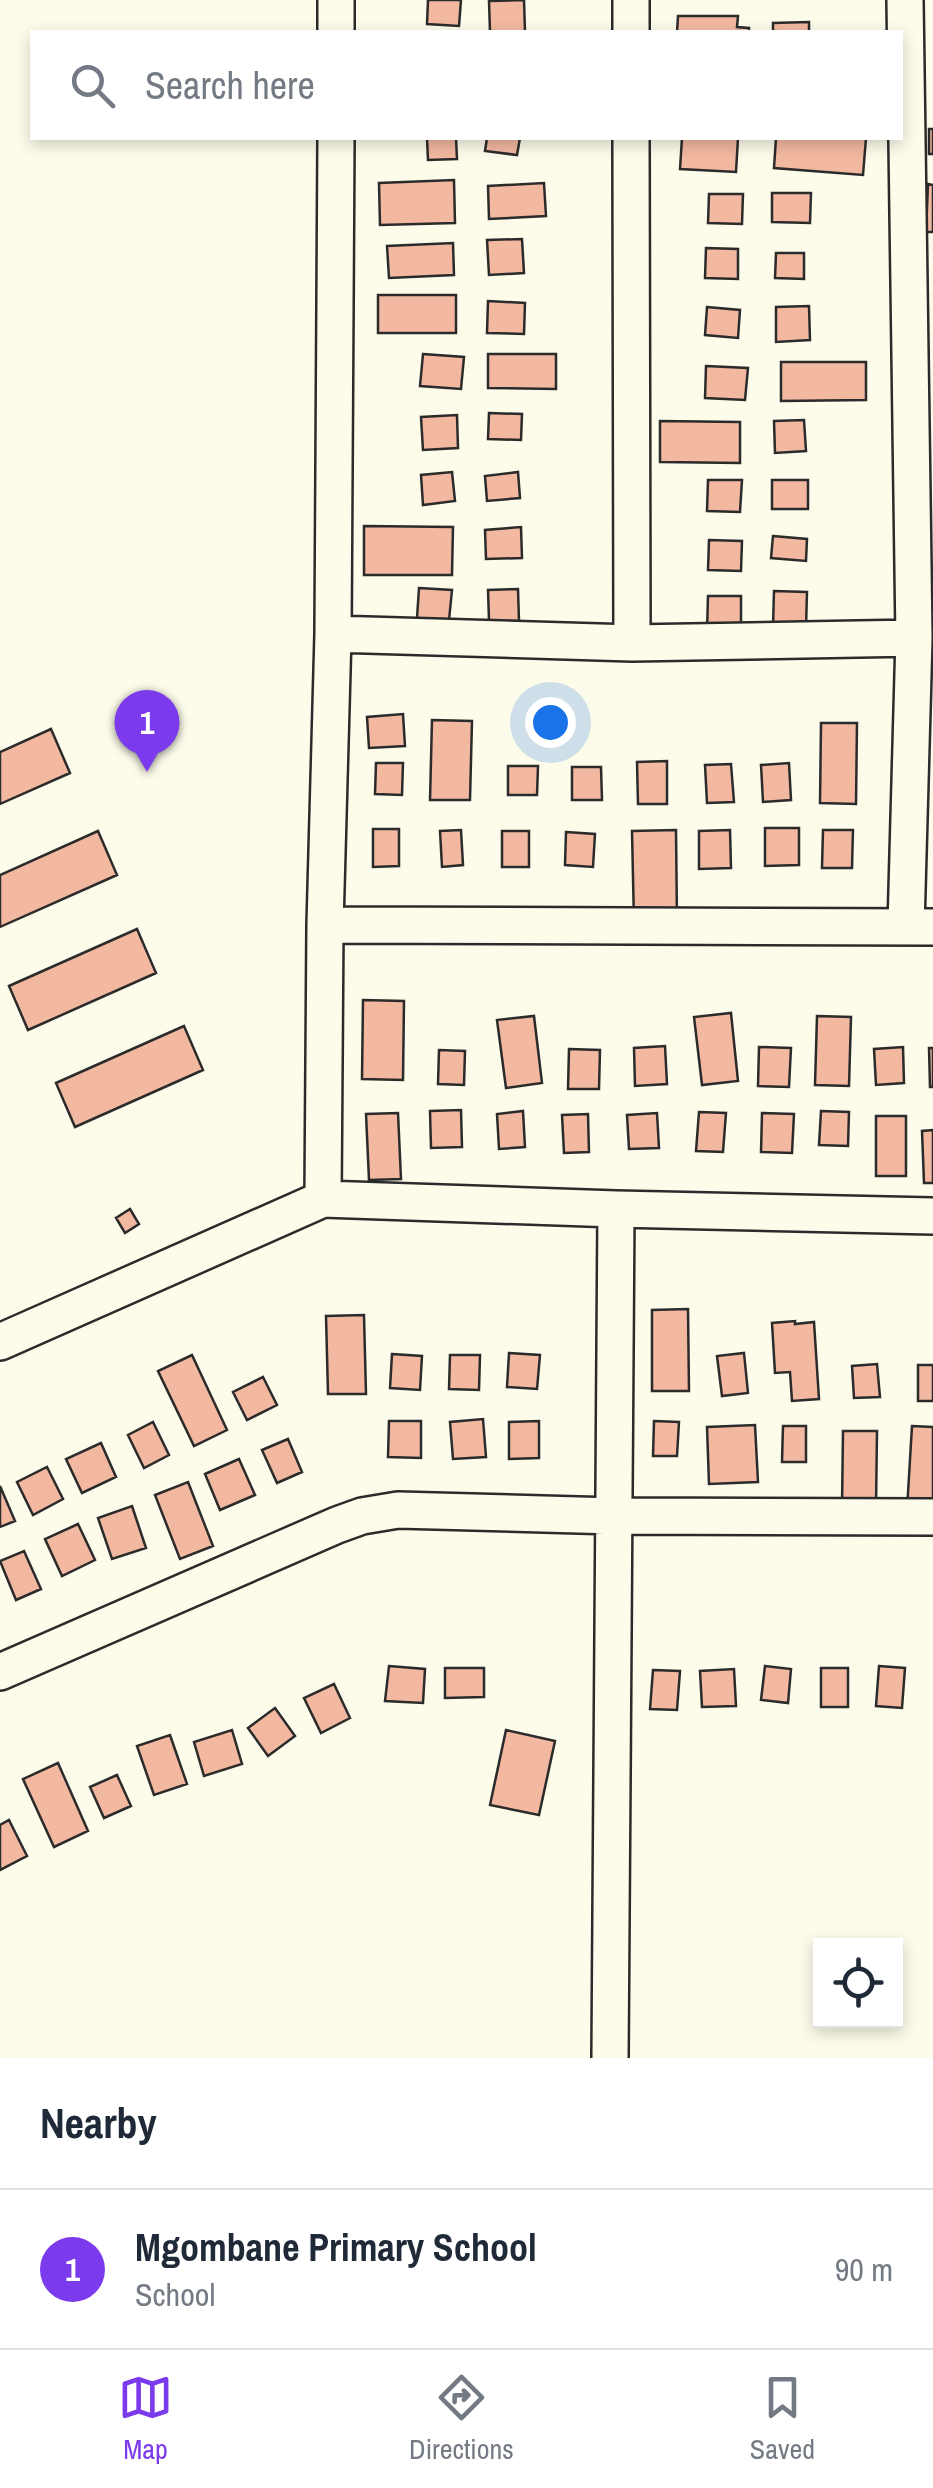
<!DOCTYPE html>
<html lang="en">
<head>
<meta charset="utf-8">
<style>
	body { margin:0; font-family:"Archivo Narrow",sans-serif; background:#f6f6f7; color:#1f2937 }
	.controls { position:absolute; right:30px; bottom:30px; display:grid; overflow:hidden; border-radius:0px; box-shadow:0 5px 15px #0003 }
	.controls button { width:90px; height:90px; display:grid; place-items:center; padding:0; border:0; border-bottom:2px solid #e0e1e3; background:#fff; color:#1f2937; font:50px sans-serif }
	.you { position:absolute; left:550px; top:722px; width:35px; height:35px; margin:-25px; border:8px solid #fff; border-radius:50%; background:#1a73e8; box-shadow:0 0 0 15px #1a73e833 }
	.badge { display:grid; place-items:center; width:65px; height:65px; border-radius:50%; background:#7c3aed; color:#fff; font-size:32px; font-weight:700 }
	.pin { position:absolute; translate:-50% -82px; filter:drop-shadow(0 2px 5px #0008) }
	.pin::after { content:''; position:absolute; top:52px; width:35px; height:30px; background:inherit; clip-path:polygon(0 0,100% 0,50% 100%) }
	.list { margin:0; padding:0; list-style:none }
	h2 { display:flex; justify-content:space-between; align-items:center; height:130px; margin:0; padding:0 40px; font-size:42px }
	h2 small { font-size:32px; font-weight:400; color:#747a83 }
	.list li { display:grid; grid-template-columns:65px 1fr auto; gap:30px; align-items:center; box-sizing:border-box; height:160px; padding:0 40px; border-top:2px solid #e0e1e3 }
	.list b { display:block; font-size:38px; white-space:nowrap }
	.list p { margin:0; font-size:32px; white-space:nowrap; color:#747a83 }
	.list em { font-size:32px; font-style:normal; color:#747a83 }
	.icon { flex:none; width:55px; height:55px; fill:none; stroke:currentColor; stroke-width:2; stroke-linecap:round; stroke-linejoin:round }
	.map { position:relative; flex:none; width:933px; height:2058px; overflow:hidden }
	.search { position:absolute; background:#fff; box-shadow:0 5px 15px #0003; left:30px; right:30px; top:30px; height:110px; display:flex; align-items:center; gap:25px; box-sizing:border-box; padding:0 35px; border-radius:0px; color:#747a83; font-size:38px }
	.sheet { height:290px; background:#fff }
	nav { display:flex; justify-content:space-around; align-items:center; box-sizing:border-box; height:140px; border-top:2px solid #e0e1e3; background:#fff; font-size:28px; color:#747a83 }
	nav a { display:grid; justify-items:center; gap:5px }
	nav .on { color:#7c3aed }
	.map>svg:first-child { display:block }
	.building { fill:#f2b8a0; stroke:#2b2b2b; stroke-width:2.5 }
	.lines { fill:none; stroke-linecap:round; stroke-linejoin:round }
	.minor-casing { stroke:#2b2b2b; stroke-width:40 }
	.minor { stroke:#fdfbea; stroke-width:35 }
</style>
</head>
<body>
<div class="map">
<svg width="933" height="2058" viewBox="0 0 933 2058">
	<rect width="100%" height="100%" fill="#fdfbea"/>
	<path class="building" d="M 428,0 L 461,0 L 459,26 L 427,24 Z
		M 524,0 L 525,32 L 490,32 L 489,1 Z
		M 678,16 L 738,16 L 737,27 L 749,28 L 749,32 L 677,32 Z
		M 809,22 L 809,32 L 773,32 L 773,23 Z
		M 929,129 L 933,129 L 933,154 L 929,154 Z
		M 427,138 L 456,138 L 457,159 L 428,160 Z
		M 487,138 L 520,138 L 517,155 L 485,151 Z
		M 682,138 L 738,138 L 736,172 L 680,169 Z
		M 776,138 L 866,138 L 863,175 L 774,168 Z
		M 454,180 L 455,223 L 380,225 L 379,183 Z
		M 544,183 L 546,216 L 489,219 L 488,186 Z
		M 928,184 L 933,185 L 933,232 L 926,232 Z
		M 772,193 L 811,193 L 810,223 L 772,222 Z
		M 709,194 L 743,194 L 742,224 L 708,223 Z
		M 522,239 L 524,273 L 489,275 L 487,240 Z
		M 453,243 L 454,275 L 389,278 L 387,246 Z
		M 706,248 L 738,249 L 738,279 L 705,278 Z
		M 776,253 L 804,253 L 804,279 L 775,278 Z
		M 378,295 L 456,295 L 456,333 L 378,333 Z
		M 488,301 L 525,303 L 524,334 L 487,333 Z
		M 809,306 L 810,340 L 776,342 L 776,307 Z
		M 707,307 L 740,310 L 738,338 L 705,335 Z
		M 423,354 L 464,357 L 461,389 L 420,386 Z
		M 488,354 L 556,354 L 556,389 L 488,388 Z
		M 781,362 L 866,362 L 866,400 L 781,401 Z
		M 706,366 L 748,368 L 745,400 L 705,398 Z
		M 489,413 L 522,414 L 521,440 L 488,439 Z
		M 457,415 L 458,448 L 423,450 L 421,417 Z
		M 804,420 L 806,451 L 775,453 L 774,421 Z
		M 660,421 L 740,422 L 740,463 L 660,462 Z
		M 452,472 L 455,501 L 423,505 L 421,475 Z
		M 518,472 L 520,498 L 487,501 L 485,476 Z
		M 708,480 L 742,480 L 740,512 L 707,511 Z
		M 772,480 L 808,480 L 808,509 L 772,509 Z
		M 364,526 L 453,527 L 452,575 L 364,575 Z
		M 521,527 L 522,558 L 486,559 L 485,530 Z
		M 773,536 L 807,539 L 806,561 L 771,558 Z
		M 709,540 L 742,541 L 741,571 L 708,570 Z
		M 419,588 L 452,590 L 449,620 L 417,618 Z
		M 518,589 L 519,621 L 489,621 L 488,590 Z
		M 774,591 L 807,592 L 806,628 L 773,627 Z
		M 708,596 L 741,596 L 741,631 L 707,630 Z
		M 403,714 L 405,746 L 369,748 L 367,717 Z
		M 432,720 L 472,721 L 470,800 L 430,800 Z
		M 821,723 L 857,723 L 856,804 L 820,803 Z
		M 51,729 L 70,773 L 0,804 L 0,752 Z
		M 667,761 L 667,804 L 638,804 L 637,762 Z
		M 376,763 L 403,763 L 402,795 L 375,794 Z
		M 789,763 L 791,800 L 763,802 L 761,765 Z
		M 731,764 L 734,802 L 707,803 L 705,765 Z
		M 508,766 L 538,766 L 537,795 L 508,795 Z
		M 572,767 L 601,767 L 602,800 L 572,800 Z
		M 765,828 L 799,828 L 799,865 L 765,866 Z
		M 373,829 L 399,829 L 399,866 L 373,867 Z
		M 461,830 L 463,865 L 442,867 L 440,831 Z
		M 676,830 L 677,921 L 634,923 L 632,831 Z
		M 730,830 L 731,868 L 699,869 L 699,831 Z
		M 823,830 L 853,830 L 852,868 L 822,868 Z
		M 98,831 L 117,875 L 0,927 L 0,875 Z
		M 502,831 L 529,831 L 529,867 L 502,867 Z
		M 566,832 L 595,834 L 593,867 L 565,865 Z
		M 137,929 L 156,973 L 28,1030 L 9,986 Z
		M 363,1000 L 404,1001 L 403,1080 L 362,1079 Z
		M 731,1013 L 738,1081 L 702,1085 L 694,1017 Z
		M 534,1016 L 542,1083 L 506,1088 L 497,1020 Z
		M 817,1016 L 851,1017 L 849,1086 L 815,1085 Z
		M 184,1026 L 203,1070 L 75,1127 L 56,1083 Z
		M 665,1046 L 667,1084 L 635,1086 L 634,1048 Z
		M 759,1047 L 791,1048 L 789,1087 L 758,1086 Z
		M 903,1047 L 904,1083 L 876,1085 L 874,1049 Z
		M 929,1048 L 933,1048 L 933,1087 L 930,1087 Z
		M 569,1049 L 600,1050 L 599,1089 L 568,1089 Z
		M 439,1050 L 465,1051 L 464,1085 L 438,1084 Z
		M 461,1110 L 462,1147 L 431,1148 L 430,1111 Z
		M 523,1111 L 525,1147 L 499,1149 L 497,1114 Z
		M 821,1111 L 849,1112 L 848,1146 L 819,1145 Z
		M 699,1112 L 726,1113 L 723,1152 L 696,1151 Z
		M 398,1113 L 401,1179 L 369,1180 L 366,1114 Z
		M 657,1113 L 659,1148 L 629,1149 L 627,1115 Z
		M 762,1113 L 794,1114 L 792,1153 L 761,1152 Z
		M 588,1114 L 589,1152 L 564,1153 L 562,1115 Z
		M 876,1116 L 906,1116 L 906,1176 L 876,1176 Z
		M 933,1130 L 933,1183 L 924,1183 L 922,1131 Z
		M 130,1209 L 139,1224 L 125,1233 L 116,1218 Z
		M 688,1309 L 689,1391 L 652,1391 L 652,1310 Z
		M 364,1315 L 366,1394 L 328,1394 L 326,1316 Z
		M 795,1321 L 795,1324 L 814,1322 L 819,1399 L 792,1401 L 790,1372 L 775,1373 L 772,1323 Z
		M 509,1353 L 540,1355 L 537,1389 L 507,1387 Z
		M 744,1353 L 748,1393 L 722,1396 L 717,1356 Z
		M 392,1354 L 422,1356 L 420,1390 L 390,1388 Z
		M 192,1355 L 227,1430 L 194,1446 L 158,1371 Z
		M 450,1355 L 480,1355 L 479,1390 L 449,1389 Z
		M 877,1364 L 880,1397 L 854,1398 L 852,1366 Z
		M 918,1365 L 933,1365 L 933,1401 L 918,1401 Z
		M 263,1377 L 277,1405 L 247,1420 L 233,1392 Z
		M 483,1419 L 486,1457 L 453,1459 L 450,1422 Z
		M 389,1421 L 421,1421 L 421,1458 L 388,1457 Z
		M 539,1421 L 539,1458 L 509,1459 L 509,1422 Z
		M 654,1421 L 679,1422 L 677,1456 L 653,1456 Z
		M 153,1422 L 169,1455 L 144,1468 L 128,1435 Z
		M 755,1425 L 758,1482 L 709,1484 L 707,1427 Z
		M 783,1426 L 806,1426 L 806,1462 L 782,1462 Z
		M 912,1426 L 933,1427 L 933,1512 L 907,1510 Z
		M 843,1431 L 877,1431 L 876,1508 L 842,1508 Z
		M 288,1439 L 302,1472 L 277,1483 L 262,1450 Z
		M 101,1443 L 116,1477 L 82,1493 L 66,1459 Z
		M 239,1459 L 255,1495 L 220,1510 L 205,1474 Z
		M 47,1467 L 63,1499 L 33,1515 L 17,1482 Z
		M 188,1482 L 213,1546 L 180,1559 L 155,1495 Z
		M 0,1486 L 15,1521 L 0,1527 Z
		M 132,1506 L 146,1548 L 112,1559 L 98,1518 Z
		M 78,1524 L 95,1560 L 62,1576 L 45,1539 Z
		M 24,1551 L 41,1589 L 16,1600 L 0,1561 Z
		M 389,1666 L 425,1669 L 423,1703 L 385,1701 Z
		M 765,1666 L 791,1669 L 788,1703 L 761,1700 Z
		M 879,1666 L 905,1668 L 902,1708 L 876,1706 Z
		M 445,1668 L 484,1668 L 484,1697 L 445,1698 Z
		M 821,1668 L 848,1668 L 848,1707 L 821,1707 Z
		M 734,1669 L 736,1706 L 702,1707 L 700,1671 Z
		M 653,1670 L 680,1671 L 677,1710 L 650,1709 Z
		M 334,1684 L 350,1718 L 321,1733 L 304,1698 Z
		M 275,1708 L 295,1736 L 268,1756 L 248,1728 Z
		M 232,1730 L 242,1764 L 204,1776 L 194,1742 Z
		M 506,1730 L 555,1741 L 539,1815 L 490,1805 Z
		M 170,1735 L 187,1784 L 154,1795 L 137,1746 Z
		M 58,1763 L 88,1831 L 54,1847 L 23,1779 Z
		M 117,1775 L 131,1806 L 104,1818 L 90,1787 Z
		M 9,1820 L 27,1856 L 0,1870 L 0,1825 Z"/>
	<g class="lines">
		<g class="minor-casing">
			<path id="minor" d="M 631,0 L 631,32
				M 905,0 L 914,638 L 906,926
				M 336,32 L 336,0
				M 631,138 L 632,643
				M 333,634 L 632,643 L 914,638
				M 325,925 L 933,927
				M 323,1199 L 325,925 L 333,634 L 336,138
				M 0,1342 L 323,1199 L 616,1209 L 933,1216
				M 0,1672 L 337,1525 L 362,1516 L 398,1510 L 614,1516 L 933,1517
				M 610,2058 L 616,1209"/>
		</g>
		<use href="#minor" class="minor"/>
	</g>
</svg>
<div class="controls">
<button><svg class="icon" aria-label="locate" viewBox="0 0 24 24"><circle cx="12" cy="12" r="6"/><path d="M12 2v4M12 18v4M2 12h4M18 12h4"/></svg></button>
</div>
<div class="you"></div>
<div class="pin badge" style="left:147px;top:772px">1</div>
<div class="search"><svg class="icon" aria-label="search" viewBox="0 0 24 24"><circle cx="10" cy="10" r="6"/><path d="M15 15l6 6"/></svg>Search here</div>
</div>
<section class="sheet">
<h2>Nearby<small></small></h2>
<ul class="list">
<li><span class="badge">1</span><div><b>Mgombane Primary School</b><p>School</p></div><em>90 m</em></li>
</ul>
</section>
<nav>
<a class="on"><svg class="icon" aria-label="map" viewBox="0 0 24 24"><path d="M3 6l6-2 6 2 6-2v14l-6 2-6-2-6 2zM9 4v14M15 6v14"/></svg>Map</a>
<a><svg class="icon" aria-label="directions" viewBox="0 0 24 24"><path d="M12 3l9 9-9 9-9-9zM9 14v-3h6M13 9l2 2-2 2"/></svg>Directions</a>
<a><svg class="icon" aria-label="saved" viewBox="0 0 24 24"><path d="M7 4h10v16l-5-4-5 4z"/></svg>Saved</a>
</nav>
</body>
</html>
